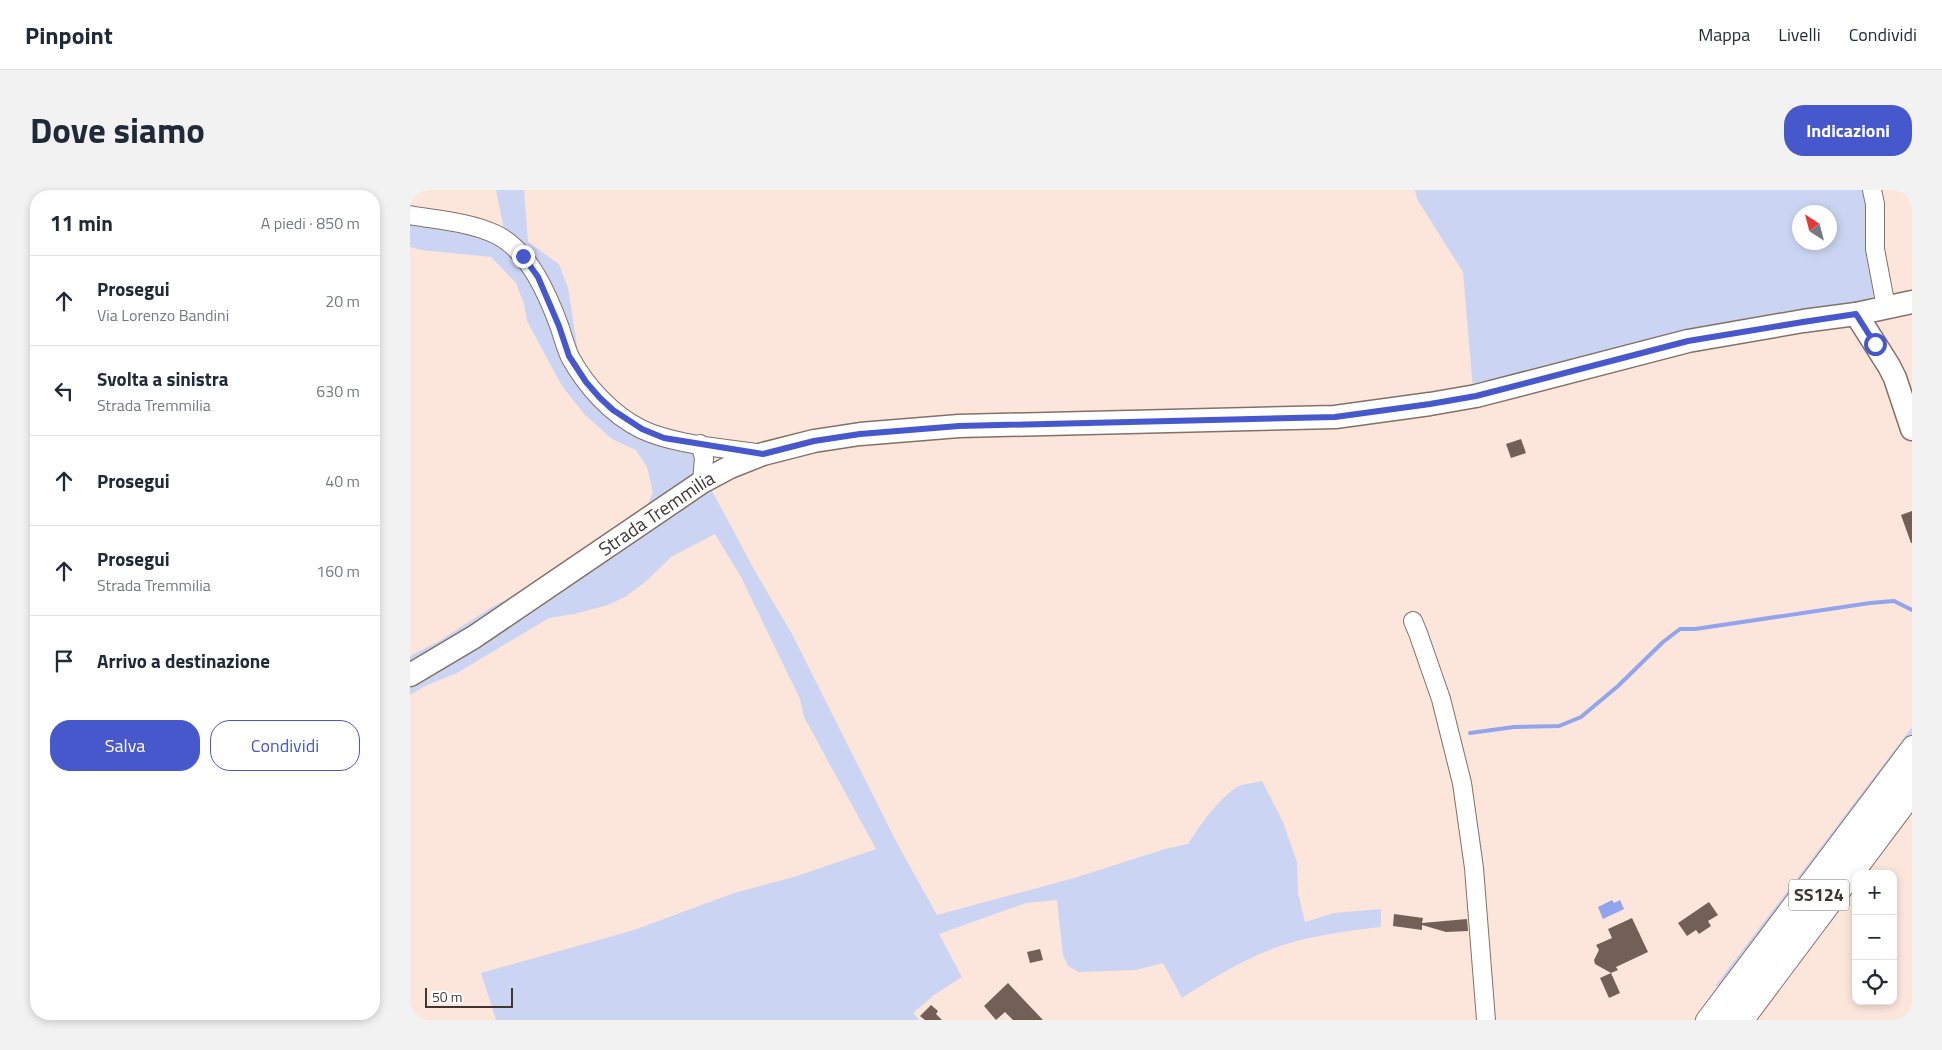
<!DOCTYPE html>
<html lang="it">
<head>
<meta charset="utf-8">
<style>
	body { margin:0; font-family:"Titillium Web",sans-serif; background:#f2f2f3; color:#1f2937 }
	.controls { position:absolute; right:15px; bottom:15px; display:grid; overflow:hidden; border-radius:10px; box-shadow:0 2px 8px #0003 }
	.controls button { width:45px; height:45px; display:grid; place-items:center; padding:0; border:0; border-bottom:1px solid #e0e1e3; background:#fff; color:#1f2937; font:25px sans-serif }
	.compass { position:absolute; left:1382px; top:15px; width:45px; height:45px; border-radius:50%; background:#fff; box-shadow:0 2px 8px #0003; rotate:324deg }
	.scale { position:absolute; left:15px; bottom:12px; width:88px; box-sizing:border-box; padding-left:5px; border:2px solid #3f3632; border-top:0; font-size:14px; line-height:18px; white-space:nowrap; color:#3f3632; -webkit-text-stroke:4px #fff; paint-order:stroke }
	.stop { position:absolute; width:15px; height:15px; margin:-11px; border:4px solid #4758cd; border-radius:50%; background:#fff }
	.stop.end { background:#4758cd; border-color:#fff; box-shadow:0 1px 5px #0008 }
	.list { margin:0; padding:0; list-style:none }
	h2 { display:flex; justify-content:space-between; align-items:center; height:65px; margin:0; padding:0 20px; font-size:21px }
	h2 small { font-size:16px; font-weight:400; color:#747a83 }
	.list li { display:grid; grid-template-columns:32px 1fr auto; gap:15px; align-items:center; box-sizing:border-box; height:90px; padding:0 20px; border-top:1px solid #e0e1e3 }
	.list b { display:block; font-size:19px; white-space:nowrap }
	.list p { margin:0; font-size:16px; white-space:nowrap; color:#747a83 }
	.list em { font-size:16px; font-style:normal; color:#747a83 }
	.actions { display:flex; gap:10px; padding:15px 20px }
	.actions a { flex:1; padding:11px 0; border:1px solid #4758cd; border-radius:20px; text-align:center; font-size:18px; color:#4758cd }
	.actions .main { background:#4758cd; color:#fff }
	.icon { flex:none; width:28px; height:28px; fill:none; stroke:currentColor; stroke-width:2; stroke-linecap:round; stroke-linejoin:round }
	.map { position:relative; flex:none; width:1502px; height:830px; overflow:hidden; border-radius:20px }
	header { display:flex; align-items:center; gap:30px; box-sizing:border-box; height:70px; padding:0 25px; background:#fff; border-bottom:1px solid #e0e1e3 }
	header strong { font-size:24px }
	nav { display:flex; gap:28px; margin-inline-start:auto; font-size:18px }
	.intro { display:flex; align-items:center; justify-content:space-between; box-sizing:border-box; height:120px; padding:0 30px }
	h1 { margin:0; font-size:35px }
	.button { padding:12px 22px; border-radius:20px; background:#4758cd; color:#fff; font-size:18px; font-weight:700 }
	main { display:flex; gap:30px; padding:0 30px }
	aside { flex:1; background:#fff; border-radius:20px; box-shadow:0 2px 8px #0003 }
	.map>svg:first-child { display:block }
	.green { fill:#cbd4f2; fill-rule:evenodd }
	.water { fill:#91a4ec }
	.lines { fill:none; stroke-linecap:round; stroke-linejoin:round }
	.stream { stroke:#91a4ec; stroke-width:4 }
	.building { fill:#725f56 }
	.minor-casing { stroke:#837067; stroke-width:20 }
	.major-casing { stroke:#837067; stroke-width:25 }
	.minor { stroke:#fff; stroke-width:18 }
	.major { stroke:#fff; stroke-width:22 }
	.route { stroke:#4758cd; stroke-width:6 }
	.labels { text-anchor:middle; stroke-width:5; stroke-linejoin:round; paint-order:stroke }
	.shield { fill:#fff; stroke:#797270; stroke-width:1 }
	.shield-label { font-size:18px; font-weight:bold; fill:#3f3632 }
	.street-label { font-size:19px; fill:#3f3632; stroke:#fff }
</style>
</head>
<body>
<header>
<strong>Pinpoint</strong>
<nav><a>Mappa</a><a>Livelli</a><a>Condividi</a></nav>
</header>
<div class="intro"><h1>Dove siamo</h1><a class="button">Indicazioni</a></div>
<main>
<aside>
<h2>11 min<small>A piedi · 850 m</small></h2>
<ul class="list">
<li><svg class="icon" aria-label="ahead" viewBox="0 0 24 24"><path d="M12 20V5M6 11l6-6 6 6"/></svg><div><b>Prosegui</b><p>Via Lorenzo Bandini</p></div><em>20 m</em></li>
<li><svg class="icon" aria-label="left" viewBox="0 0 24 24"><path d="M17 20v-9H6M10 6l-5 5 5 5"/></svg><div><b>Svolta a sinistra</b><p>Strada Tremmilia</p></div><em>630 m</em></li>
<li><svg class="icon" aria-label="ahead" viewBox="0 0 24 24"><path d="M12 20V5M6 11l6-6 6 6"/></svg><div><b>Prosegui</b></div><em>40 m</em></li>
<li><svg class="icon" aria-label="ahead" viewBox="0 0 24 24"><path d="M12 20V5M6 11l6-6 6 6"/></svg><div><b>Prosegui</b><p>Strada Tremmilia</p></div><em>160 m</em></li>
<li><svg class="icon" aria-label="arrive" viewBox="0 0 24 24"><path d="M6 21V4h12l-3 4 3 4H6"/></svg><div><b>Arrivo a destinazione</b></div></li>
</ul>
<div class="actions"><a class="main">Salva</a><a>Condividi</a></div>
</aside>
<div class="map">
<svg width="1502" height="830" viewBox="0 0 1502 830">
	<rect width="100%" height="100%" fill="#fce6dc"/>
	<path class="green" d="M 86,0 L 114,0 L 118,52 L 149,74 L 158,98 L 169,168 L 95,45 Z
		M 1005,0 L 1457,0 L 1466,104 L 1460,109 L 1456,110 L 1408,119 L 1063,199 L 1053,82 L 1007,9 ZM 1390,22 L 1420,22 L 1420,52 L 1390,52 Z
		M 0,30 L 82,49 L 111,70 L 180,204 L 285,260 L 286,278 L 283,288 L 236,319 L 243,302 L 237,277 L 226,260 L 202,249 L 175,225 L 152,196 L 117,131 L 114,114 L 106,93 L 81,67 L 11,60 L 0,57 Z
		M 300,297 L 346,383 L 382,444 L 487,653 L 527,725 L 664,688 L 755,659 L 778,654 C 788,638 812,604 829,596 C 836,593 845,593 852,591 L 873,632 L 887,672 L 888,703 L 895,732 L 924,723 L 971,719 L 971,737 C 938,741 904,745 873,755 C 837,767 804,787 772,808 L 753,773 L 726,780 L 669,782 L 658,776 L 653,765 L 647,710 L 616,713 L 529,744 L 552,787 L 524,805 L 503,823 L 509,830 L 86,830 L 71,783 L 224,740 L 324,703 L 387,686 L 466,659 L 394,527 L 390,509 L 331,387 L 305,344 L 261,367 L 234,393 L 215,407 L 198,415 L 164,424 L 139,428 L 47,483 L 15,496 L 0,505 L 0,493 Z
		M 153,378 L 0,477 L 0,466 L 29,451 L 82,417 Z
		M 1502,537 L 1502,546 L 1313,797 L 1305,796 Z"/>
	<path class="water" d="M 1202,710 L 1204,713 L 1210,710 L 1214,719 L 1193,729 L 1188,717 Z"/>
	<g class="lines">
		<path class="stream" d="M 1060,543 L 1104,537 L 1149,536 L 1171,527 L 1208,496 L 1253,452 L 1270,439 L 1285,439 L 1460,413 L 1484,411 L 1502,420"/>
	</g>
	<path class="building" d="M 1111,249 L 1116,263 L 1101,268 L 1096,254 Z
		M 1502,321 L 1502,353 L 1501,353 L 1491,325 Z
		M 1299,712 L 1308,725 L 1298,731 L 1301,736 L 1289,744 L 1286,740 L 1277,746 L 1268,733 Z
		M 984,724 L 1013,728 L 1012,733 L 1057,729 L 1058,741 L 1036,742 L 1012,735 L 1012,740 L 983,736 Z
		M 1222,728 L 1238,762 L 1206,777 L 1208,780 L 1201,783 L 1210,803 L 1199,808 L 1190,788 L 1201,783 L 1185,774 L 1184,770 L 1189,760 L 1186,755 L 1202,748 L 1198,739 Z
		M 630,759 L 633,770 L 620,773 L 617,762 Z
		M 598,793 L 613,809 L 633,830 L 603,830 L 595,822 L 586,830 L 574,816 Z
		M 521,815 L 528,821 L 526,824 L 532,830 L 515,830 L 510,826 Z"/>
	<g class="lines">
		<g class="minor-casing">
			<path id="minor" d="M 1462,0 L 1465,14 L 1465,59 L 1476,117
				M 0,25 C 28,30 59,32 85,44 C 119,60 138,105 150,138 C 153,148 156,158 160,167 C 176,196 201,224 231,239 C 264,255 316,258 353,264
				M 290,254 L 294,268 L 292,292
				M 1003,431 L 1008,443 L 1031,509 L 1052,593 L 1064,678 L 1076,830
				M 1295,830 L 1502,555
				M 1335,830 L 1502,607"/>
		</g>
		<g class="major-casing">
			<g id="major">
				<path d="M 1446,124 L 1479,176 L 1485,188 L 1502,239"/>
				<path id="s1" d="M 0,485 L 64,447 L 292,292 L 320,277 L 353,264 L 404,251 L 450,244 L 549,236 L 925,227 L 1020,214 L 1066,206 L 1278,151 L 1393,131 L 1446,124 L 1502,112"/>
				<path d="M 1316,830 L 1502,580"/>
			</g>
		</g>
		<use href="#minor" class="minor"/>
		<use href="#major" class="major"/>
	</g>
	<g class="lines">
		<path class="route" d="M 113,66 L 128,87 L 149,136 L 159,166 L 176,192 L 190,208 L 203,220 L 232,239 L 254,248 L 353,264 L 404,251 L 450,244 L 549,236 L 925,227 L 1020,214 L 1066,206 L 1278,151 L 1393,132 L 1446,124 L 1465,154"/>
	</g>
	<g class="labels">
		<rect class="shield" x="1379" y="689.5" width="60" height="31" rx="4"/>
		<g class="shield-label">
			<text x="1409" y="711">SS124</text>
		</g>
		<g class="street-label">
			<text dy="7" stroke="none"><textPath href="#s1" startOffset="295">Strada Tremmilia</textPath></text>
		</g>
	</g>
</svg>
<div class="controls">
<button>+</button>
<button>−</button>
<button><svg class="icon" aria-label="locate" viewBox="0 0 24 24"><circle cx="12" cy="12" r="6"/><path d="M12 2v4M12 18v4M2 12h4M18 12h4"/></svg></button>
</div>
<svg class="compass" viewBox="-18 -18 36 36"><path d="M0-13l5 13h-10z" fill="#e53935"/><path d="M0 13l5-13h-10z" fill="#747a83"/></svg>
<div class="scale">50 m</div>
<div class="stop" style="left:1465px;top:154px"></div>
<div class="stop end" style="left:113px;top:66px"></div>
</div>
</main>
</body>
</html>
